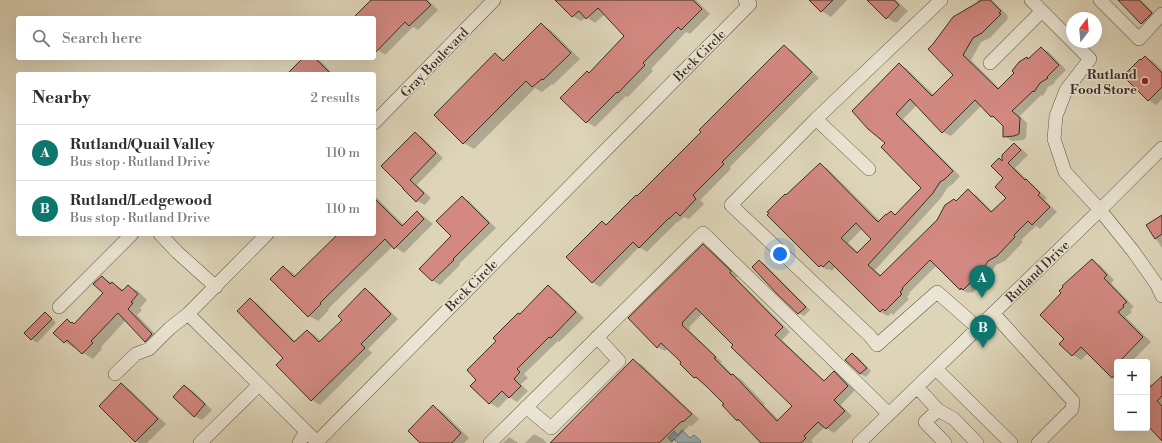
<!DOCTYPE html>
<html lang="en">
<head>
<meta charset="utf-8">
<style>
	body { margin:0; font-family:"Libre Bodoni",serif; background:#f7f7f7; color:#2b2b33 }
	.controls { position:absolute; right:12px; bottom:12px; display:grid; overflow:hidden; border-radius:4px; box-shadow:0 4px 16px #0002 }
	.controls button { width:36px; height:36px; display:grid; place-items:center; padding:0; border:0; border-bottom:1px solid #e1e1e2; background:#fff; color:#2b2b33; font:20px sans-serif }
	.compass { position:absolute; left:1066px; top:12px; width:36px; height:36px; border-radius:50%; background:#fff; box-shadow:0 4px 16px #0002; rotate:16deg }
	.you { position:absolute; left:780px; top:254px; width:14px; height:14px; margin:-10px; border:3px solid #fff; border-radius:50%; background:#1a73e8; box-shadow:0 0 0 6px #1a73e833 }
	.badge { display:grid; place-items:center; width:26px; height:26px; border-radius:50%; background:#0f766e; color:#fff; font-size:13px; font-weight:700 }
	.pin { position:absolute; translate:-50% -33px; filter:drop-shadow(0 1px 2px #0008) }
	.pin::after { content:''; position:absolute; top:21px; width:14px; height:12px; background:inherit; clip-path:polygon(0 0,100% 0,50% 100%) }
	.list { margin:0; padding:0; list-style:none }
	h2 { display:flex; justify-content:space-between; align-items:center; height:52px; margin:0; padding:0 16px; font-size:17px }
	h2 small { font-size:13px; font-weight:400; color:#7c7c81 }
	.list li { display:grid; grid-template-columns:26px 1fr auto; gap:12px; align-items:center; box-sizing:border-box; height:56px; padding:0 16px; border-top:1px solid #e1e1e2 }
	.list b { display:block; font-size:15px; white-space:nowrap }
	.list p { margin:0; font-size:13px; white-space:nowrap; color:#7c7c81 }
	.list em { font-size:13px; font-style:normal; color:#7c7c81 }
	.icon { flex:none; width:22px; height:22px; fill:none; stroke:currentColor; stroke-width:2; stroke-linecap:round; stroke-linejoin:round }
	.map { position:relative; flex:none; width:1162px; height:443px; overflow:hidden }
	.search { position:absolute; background:#fff; box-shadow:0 4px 16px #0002; left:16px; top:16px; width:360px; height:44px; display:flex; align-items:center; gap:10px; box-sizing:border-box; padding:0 14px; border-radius:4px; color:#7c7c81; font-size:15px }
	.panel { position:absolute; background:#fff; box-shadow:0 4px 16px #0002; left:16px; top:72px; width:360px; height:164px; border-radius:4px }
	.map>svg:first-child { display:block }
	.water { fill:#99b5bb; stroke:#737f7f }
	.shadow { fill:#0003; fill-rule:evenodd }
	.building { fill:#d38981; stroke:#392f24; fill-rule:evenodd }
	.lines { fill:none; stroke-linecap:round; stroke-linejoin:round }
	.minor-casing { stroke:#625849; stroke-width:14 }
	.minor { stroke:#eae4d2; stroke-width:13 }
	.poi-dot { fill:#8f2418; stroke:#eae4d2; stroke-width:1.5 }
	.labels { text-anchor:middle; stroke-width:3; stroke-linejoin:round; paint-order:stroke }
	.street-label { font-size:13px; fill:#392f24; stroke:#eae4d2 }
	.poi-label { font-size:13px; font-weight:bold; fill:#392f24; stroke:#eae4d2; text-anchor:end }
</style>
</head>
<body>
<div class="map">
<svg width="1162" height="443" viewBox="0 0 1162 443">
	<rect width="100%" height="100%" fill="#ded5b9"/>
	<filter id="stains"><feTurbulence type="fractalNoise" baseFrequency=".005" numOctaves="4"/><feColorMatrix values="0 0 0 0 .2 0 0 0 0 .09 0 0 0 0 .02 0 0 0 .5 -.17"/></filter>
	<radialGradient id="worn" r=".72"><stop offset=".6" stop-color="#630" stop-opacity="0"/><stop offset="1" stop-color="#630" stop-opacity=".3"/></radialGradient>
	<path class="water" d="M 682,430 L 690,438 L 694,435 L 701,441 L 700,443 L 678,443 L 674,439 L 672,442 L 668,438 L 674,431 L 678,435 Z"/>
	<path class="shadow" d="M 372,0 L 428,0 L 438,10 L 418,30 L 413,27 L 385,55 L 374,47 L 374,18 L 355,18 Z
		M 557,0 L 696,0 L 710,14 L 690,34 L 686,32 L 651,69 L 653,71 L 628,97 L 626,96 L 595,127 L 587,122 L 562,98 L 589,73 L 626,36 L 605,14 L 595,23 L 586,17 L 581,21 L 573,16 Z
		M 810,0 L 847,0 L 831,17 L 822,11 Z
		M 868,0 L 896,0 L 908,11 L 896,23 L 887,18 Z
		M 978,0 L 992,0 L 1008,16 L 1007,18 L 1008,19 L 990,38 L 981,42 L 971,60 L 1000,89 L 1041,48 L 1049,52 L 1066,70 L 1054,82 L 1055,83 L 1048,87 L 1043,96 L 1041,95 L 1020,116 L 1027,123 L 1026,138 L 1023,140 L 1012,141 L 1004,136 L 1004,126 L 1000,121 L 992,117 L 981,106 L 951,136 L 943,132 L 917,105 L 903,119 L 960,176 L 953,184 L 948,187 L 941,198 L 875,270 L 882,276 L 968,191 L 976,195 L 993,212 L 1008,198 L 1003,162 L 1014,144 L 1022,149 L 1028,155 L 1015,168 L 1047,198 L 1045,200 L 1057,212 L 1040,229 L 1036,226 L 1021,240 L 1023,242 L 1005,261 L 996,265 L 989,276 L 972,293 L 970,292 L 968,293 L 960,289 L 937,265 L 909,293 L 910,294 L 907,297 L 909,299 L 893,315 L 891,313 L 888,316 L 880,312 L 836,266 L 832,271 L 829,269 L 828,270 L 820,266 L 787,196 L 820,164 L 828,169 L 880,221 L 891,212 L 897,216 L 923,188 L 886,143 L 899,64 L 907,69 L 934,95 L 955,75 L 978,3 L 977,1 ZM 862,229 L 872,239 L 858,252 L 848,243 Z
		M 1119,0 L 1141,0 L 1159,18 L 1150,28 L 1142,24 Z
		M 542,25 L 551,30 L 580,59 L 553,85 L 552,84 L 542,92 L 535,88 L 474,149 L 464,143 L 435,115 L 495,54 L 505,60 Z
		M 784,46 L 792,51 L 819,78 L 730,167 L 731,169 L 700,200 L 704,204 L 689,219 L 684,217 L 678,222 L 677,222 L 647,252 L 639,247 L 600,287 L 592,282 L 602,222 L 608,225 L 638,197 Z
		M 1146,57 L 1154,62 L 1162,70 L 1162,99 L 1156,105 L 1148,100 Z
		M 304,58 L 318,58 L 333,74 L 288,74 Z
		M 415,133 L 423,138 L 443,158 L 417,185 L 431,198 L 425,205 L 417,201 L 404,189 Z
		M 374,195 L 404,225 L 417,212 L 426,218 L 433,224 L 404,253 L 393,246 L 328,309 L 329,310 L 318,321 L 309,316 L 283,267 L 292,272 L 296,276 L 339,234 L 374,234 Z
		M 462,197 L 469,201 L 496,228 L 459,264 L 460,265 L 440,285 L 433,281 L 421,269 L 453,236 Z
		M 1162,216 L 1162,248 L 1147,225 Z
		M 703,245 L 711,250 L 738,276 L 736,278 L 790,332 L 782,340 L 825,381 L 834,373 L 841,377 L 855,390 L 841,405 L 852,416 L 834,433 L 825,427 L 811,440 L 813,443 L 759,443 L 758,441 L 760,440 L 745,424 L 737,420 L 725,404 L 702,382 L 695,378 L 681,364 L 683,362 L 668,348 L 665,351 L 657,347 ZM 703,313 L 794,406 L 779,420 L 764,405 L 765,404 L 741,379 L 733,375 L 721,363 L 722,362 L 689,330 L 690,329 L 689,327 Z
		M 1092,260 L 1100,265 L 1114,280 L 1111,283 L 1134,307 L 1130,310 L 1132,312 L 1126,317 L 1151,342 L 1131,362 L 1117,362 L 1117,381 L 1088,353 L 1081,360 L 1073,355 L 1065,339 Z
		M 760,261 L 765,264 L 810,310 L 804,316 L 799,313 L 778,293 Z
		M 102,277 L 124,290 L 128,286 L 138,291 L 147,300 L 140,308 L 142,310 L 137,315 L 161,340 L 155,346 L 146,341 L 126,320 L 101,347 L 102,349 L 93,359 L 83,353 L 76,347 L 74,348 L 65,342 L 67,320 L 75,324 L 105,293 Z
		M 548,286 L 556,291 L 584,318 L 559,342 L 558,341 L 524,374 L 528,378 L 521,384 L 528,391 L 517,402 L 509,397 L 498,408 L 490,403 L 478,380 L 497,341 L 520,315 Z
		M 365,289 L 373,294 L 398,319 L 368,349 L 372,353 L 320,405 L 312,400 L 277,365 L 284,358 L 250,299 L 258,304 L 296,342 L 308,331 L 315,335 L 321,341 L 343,320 Z
		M 45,313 L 50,316 L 56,323 L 37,343 L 32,339 L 25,333 Z
		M 853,354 L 858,357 L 871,371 L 866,377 L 860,374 L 847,360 Z
		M 633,360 L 642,365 L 699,419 L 692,426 L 690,425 L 672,443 L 551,443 Z
		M 1147,381 L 1153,386 L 1162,382 L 1162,439 L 1147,424 Z
		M 121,384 L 129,389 L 166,424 L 147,443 L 139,443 L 136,441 L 100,406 Z
		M 185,386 L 193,391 L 212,410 L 202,420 L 194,416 Z
		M 434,407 L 442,411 L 469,438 L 464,443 L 421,443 Z
		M 534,434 L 543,439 L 547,443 L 525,443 Z
		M 509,437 L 517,442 L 518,443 L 503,443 Z"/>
	<path class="building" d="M 371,0 L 426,0 L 431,5 L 409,26 L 405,22 L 374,54 L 374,18 L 353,18 Z
		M 555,0 L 693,0 L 702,9 L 681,30 L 678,27 L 643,63 L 645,65 L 618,93 L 617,92 L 586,123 L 560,98 L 587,71 L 589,73 L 624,36 L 598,8 L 586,19 L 579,11 L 572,17 Z
		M 809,0 L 833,0 L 821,12 Z
		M 867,0 L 894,0 L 899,5 L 886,19 Z
		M 982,0 L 990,0 L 1001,11 L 999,13 L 1001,14 L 982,33 L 973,38 L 963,55 L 998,89 L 1014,73 L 1012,71 L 1019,62 L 1027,57 L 1028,59 L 1041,47 L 1059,65 L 1047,77 L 1048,78 L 1040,83 L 1034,92 L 1033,91 L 1012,111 L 1020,118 L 1019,134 L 1014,136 L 1003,137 L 1003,126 L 993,116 L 991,117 L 975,100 L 942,133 L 910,99 L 896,114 L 953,171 L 945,179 L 940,182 L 933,193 L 868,265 L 880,276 L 937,220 L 945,205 L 954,199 L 956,201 L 968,189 L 991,212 L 1006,198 L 995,187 L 1003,178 L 991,166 L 999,158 L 1002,161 L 1002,155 L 1014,143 L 1021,150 L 1008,163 L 1025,180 L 1026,179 L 1040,193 L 1038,195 L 1050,207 L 1032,225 L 1028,221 L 1014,235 L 1015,237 L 997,256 L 988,261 L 981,272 L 963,290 L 961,288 L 960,290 L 930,260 L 902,288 L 903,289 L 900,292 L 902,294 L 885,311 L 883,309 L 880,312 L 829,261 L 823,267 L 821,265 L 819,267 L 767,215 L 769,213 L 767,212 L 785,194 L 786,195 L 820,163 L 878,222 L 886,214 L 886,215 L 891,211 L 895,215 L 921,188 L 881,147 L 885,143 L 868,129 L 852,111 L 899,63 L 932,96 L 953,75 L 928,49 L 933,44 L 953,17 ZM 856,223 L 871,239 L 857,253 L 841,238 Z
		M 1118,0 L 1139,0 L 1152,13 L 1141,24 Z
		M 541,23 L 571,53 L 543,80 L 542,79 L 532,87 L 526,81 L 463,144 L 434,115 L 495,53 L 503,61 Z
		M 784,45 L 812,72 L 722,162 L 724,164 L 693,195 L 696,199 L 680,216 L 676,212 L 669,219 L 669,218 L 639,248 L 633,242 L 592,283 L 566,257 L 602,221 L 606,225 L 636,195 L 637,196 L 701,132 L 699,130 Z
		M 1145,56 L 1162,73 L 1162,87 L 1148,101 L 1123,76 L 1140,59 L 1141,60 Z
		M 303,58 L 315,58 L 331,74 L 287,74 Z
		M 415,132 L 436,153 L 410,180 L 424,193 L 416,202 L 403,189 L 403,188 L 381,166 Z
		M 462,196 L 489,223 L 453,259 L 454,260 L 432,281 L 419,269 L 451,236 L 436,221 Z
		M 374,198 L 402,226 L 417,211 L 424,219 L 394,249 L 385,239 L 320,303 L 321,304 L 308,317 L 270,279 L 283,266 L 294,277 L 338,234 L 374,234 Z
		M 1162,215 L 1162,234 L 1155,239 L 1146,225 Z
		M 703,244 L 731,271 L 730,273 L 783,327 L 775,335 L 824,381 L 834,371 L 848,386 L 834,400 L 845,411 L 826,429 L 818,422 L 804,436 L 806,438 L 801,443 L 761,443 L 738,419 L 737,421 L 722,405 L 724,404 L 707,387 L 696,377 L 694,378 L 680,364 L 681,362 L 661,343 L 657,348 L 628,318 ZM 696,308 L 733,345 L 731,347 L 792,406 L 777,421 L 733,374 L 731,375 L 714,358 L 716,357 L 682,325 L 683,324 L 682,323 Z
		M 1092,259 L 1107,275 L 1104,278 L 1127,302 L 1123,305 L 1124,307 L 1118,312 L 1143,337 L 1119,362 L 1117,362 L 1117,372 L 1112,378 L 1081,347 L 1072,356 L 1059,344 L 1064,339 L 1040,315 L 1061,293 L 1059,291 L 1063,287 L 1062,286 Z
		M 759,260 L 806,307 L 798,314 L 777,294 L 752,267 Z
		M 102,276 L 110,284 L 112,282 L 122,291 L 128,285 L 138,294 L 131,302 L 133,303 L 128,309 L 152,334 L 145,342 L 118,313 L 91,341 L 93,343 L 82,354 L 67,340 L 64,343 L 53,333 L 67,319 L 71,323 L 72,322 L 74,324 L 103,293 L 93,284 Z
		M 548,285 L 576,312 L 551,338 L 549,337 L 517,369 L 520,372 L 514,379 L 521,386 L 509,398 L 502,391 L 489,404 L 470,386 L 476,380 L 467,370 L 496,341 L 493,338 L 518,313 L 520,314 Z
		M 365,288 L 391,314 L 361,344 L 365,348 L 311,401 L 276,365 L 283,358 L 237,311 L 250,298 L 294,342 L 307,330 L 319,342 L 342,320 L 338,316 Z
		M 45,312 L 52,319 L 31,340 L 24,333 Z
		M 852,353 L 867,368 L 860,374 L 845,360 Z
		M 633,359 L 692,414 L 683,422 L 682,421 L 659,443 L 550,443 Z
		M 1162,376 L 1162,396 L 1157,401 L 1162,406 L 1162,441 L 1147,425 L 1147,390 Z
		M 121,383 L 158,419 L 135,442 L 99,406 Z
		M 184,385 L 205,404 L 194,417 L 173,397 Z
		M 433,405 L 461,433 L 452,443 L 420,443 L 408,431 Z"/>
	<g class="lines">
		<g class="minor-casing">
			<path id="minor" d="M 941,0 L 816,119 L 731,205 L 869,335 L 877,345 L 937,292 L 978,328
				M 1031,0 L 1072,41
				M 1100,0 L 1139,39 L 1162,14
				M 1073,42 L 1090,59 L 1066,90 L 1056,116 L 1054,139 L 1065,172 L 1100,210 L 1133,251 L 1157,285 L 1162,296
				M 990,63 L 1042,11
				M 816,119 L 869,169
				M 374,123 L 494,0
				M 160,234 L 177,252 L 216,287
				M 59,307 L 132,234
				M 993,313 L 1073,401 L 1072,409 L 1038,443
				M 188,314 L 317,442 L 750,4 L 745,0
				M 936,369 L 1011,443
				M 115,374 L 136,354 L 149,349 L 170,328 L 188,314 L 267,234
				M 917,387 L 938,410 L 925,422 L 945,443
				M 526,407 L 551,428 L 619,361 L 597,337
				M 938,410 L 954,419 L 977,443
				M 200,443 L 259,385
				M 299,443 L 306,431
				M 490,443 L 703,233 L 889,414
				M 859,443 L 1100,210 L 1162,148"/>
		</g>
		<use href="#minor" class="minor"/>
	</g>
	<circle class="poi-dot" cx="1145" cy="81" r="4"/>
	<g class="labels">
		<g class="street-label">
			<text transform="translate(699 55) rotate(-45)" y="5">Beck Circle</text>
			<text transform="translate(434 62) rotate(-46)" y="5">Gray Boulevard</text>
			<text transform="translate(1037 271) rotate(-44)" y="5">Rutland Drive</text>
			<text transform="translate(471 285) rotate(-45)" y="5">Beck Circle</text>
		</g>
		<g class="poi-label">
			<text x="1137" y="79">Rutland<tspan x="1137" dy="15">Food Store</tspan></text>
		</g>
	</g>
	<rect width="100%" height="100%" filter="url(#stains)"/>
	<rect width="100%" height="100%" fill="url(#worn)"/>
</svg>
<div class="controls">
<button>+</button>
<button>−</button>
</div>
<svg class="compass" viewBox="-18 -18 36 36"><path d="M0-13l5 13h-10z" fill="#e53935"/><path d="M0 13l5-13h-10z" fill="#7c7c81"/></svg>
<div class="you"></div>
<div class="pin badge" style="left:982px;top:298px">A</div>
<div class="pin badge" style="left:983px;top:348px">B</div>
<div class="search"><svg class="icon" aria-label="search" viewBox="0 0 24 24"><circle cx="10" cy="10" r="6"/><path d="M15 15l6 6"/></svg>Search here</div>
<section class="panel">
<h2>Nearby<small>2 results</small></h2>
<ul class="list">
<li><span class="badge">A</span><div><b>Rutland/Quail Valley</b><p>Bus stop · Rutland Drive</p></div><em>110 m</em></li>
<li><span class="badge">B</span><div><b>Rutland/Ledgewood</b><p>Bus stop · Rutland Drive</p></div><em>110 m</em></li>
</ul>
</section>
</div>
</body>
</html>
